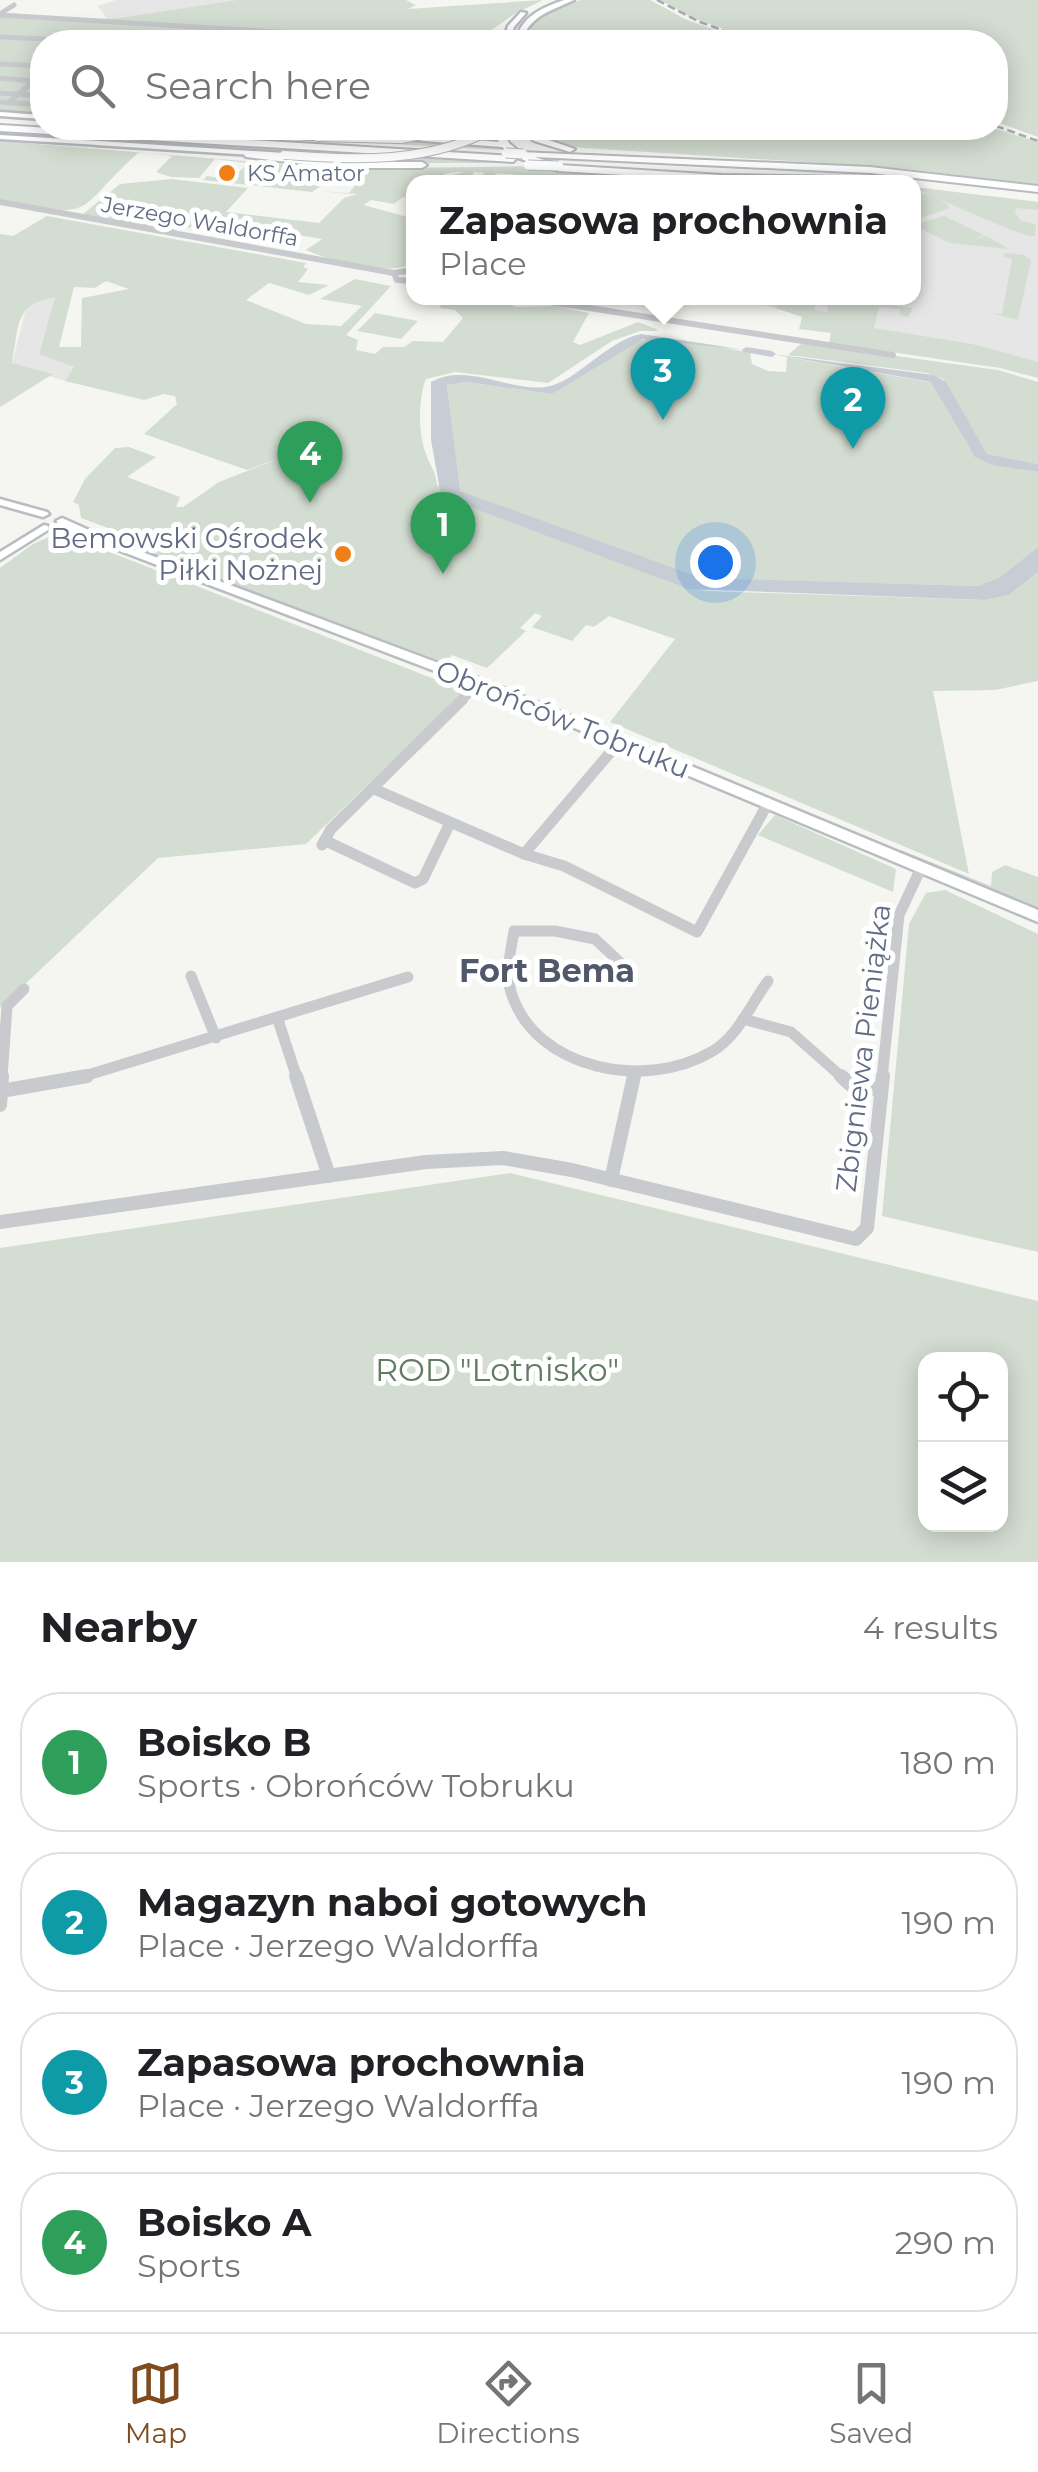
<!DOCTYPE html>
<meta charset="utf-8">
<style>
:root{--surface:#fff;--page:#f6f6f6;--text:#202124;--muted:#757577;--line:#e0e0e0;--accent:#7e4b1e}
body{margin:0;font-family:Montserrat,sans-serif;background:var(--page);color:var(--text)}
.controls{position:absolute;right:30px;bottom:30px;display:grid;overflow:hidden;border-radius:20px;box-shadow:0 5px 25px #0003}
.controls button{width:90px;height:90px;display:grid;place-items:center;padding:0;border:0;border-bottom:2px solid var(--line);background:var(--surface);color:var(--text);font:50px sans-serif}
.you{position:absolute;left:715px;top:562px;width:35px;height:35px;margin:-25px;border:8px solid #fff;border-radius:50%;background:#1a73e8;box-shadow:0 0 0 15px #1a73e833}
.badge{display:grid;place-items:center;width:65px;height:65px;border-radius:50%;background:var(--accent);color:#fff;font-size:32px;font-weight:700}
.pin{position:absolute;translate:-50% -82px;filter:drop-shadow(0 2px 5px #0008)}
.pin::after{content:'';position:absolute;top:52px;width:35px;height:30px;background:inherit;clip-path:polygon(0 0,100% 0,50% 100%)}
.popup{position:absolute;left:406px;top:175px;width:515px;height:130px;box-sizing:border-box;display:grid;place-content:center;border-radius:20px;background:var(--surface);filter:drop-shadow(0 2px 8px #0005);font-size:32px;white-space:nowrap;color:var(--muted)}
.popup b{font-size:38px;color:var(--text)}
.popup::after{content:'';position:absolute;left:50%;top:100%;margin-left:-20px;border:20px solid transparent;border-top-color:var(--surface)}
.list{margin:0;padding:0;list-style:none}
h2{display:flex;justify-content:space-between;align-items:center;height:130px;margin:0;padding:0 40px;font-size:42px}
h2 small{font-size:32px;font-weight:400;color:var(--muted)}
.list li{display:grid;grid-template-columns:65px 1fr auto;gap:30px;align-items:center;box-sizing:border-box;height:140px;margin:0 20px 20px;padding:0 20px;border:2px solid var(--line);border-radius:40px}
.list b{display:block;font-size:38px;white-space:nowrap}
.list p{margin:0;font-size:32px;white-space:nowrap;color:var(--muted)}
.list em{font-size:32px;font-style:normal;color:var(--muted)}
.icon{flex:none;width:55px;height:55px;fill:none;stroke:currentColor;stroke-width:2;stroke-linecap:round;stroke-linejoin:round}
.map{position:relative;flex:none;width:1038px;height:1562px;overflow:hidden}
.search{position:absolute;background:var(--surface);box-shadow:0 5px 25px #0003;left:30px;right:30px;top:30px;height:110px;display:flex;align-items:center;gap:25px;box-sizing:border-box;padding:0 35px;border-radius:40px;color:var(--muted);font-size:38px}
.sheet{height:770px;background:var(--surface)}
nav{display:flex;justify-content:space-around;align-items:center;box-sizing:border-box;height:140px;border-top:2px solid var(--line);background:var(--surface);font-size:28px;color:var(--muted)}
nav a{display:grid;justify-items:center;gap:5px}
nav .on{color:var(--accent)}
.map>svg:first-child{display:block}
.built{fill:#e5e6e5}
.green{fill:#d4ddd2;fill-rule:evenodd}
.water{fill:#c7cdd5}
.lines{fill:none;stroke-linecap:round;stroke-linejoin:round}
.canal{fill:#c7cdd5;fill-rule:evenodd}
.secondary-casing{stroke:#b9bcc2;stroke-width:5}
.primary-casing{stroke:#babcc1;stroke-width:5}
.highway-casing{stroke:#b9bbbf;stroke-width:4}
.street-far4{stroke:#c8cace;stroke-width:5}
.street-far3{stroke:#c8cace;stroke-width:6}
.street-far2{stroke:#c8cace;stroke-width:9}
.street-far1{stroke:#c8cace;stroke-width:11}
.street{stroke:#c8cace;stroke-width:14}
.secondary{fill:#fff;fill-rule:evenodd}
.primary{fill:#fff;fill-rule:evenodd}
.highway{fill:#fff;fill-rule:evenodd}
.rail{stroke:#a7aab2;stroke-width:2.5;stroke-dasharray:8 4;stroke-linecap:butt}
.primary-bridge-casing{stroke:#babcc1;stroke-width:10;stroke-linecap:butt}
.highway-bridge-casing{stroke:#b9bbbf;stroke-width:11;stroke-linecap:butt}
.primary-bridge{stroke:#fff;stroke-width:8}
.highway-bridge{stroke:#fff;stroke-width:9}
.poi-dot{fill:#f07f17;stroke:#fff;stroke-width:4}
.labels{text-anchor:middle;stroke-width:10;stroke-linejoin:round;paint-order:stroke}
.far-poi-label{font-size:22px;fill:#626d85;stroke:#fff;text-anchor:start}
.far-street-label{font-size:22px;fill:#626d85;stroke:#fff}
.poi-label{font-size:28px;fill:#626d85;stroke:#fff;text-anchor:end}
.street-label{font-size:28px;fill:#626d85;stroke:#fff}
.quarter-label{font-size:32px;font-weight:bold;fill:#515869;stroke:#fff}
.near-park-label{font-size:32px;fill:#627b63;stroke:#fff}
</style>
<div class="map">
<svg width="1038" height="1562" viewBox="0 0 1038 1562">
<rect width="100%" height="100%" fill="#f5f6f1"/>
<g class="built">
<path d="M 116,0 L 236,0 L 108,20 L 98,6 Z"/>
<path d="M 913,187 L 1038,202 L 1038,364 L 973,344 L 803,317 L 753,301 L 755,298 L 913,298 Z"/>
<path d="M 56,298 L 39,353 L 75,367 L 65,381 L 12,364 L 26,308 L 34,300 Z"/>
</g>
<g class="green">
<path d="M 236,0 L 406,0 L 416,5 L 408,9 L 543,0 L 516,13 L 474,42 L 42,42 L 42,116 L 0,113 L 0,14 L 106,20 Z"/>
<path d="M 582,0 L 650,0 L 685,19 L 747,42 L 529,42 L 531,28 L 542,14 L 530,24 L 523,42 C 528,11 557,7 582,0 Z"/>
<path d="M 660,0 L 1038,0 L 1038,137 L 996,122 L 996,42 L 760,42 L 693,18 Z"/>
<path d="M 100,128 L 315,139 L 359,134 L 496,146 L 502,150 Z"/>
<path d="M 535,128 L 994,128 L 1038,142 L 1038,185 L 898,168 L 584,148 L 561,145 Z"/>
<path d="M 39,133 L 399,156 L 399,160 L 410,160 L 412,156 L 522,163 L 334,163 L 284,153 Z"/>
<path d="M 0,141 L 340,169 L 535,166 L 591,174 L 851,182 L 503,182 L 521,175 L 494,173 L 501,178 L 497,182 L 472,182 L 485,173 L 474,172 L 468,182 L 442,182 L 441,178 L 464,172 C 446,170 432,182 413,182 L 413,199 L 403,197 L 394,204 L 371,200 L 364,205 L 407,217 L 413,241 L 413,263 C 389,277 331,261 306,250 L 322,239 L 216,221 L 171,232 L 83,214 L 120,184 L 171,179 L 248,188 L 226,212 L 319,223 L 344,198 L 357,194 L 321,191 L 348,194 L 362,177 L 342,174 L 332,185 L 323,184 L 312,192 L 203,180 L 207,176 L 231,180 L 248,163 L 215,159 L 199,178 L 171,177 L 156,172 L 172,156 L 139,152 C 71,213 101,220 0,200 Z"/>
<path d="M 913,187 L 1038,202 L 1038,210 L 1016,208 L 1015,213 L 1021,221 L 1036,224 L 1035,236 C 1022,237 960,208 940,199 L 949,206 L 947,209 L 913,221 L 913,191 L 932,196 Z"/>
<path d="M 47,216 L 306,263 L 303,267 L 308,269 L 298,282 L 329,285 L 309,295 L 269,283 L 246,300 L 306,324 L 341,326 L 362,306 L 320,299 L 355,279 L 391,286 L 346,335 L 358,340 L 356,350 L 375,354 L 383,347 L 404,347 L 413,341 L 443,342 L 463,318 L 455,310 L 439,308 L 447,298 L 513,298 L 511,305 L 516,307 L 555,306 L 589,313 L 573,342 L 580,345 L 638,322 L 656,329 L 658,331 L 640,331 L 612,341 L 548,383 L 455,372 L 426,379 C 418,398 418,434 426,454 C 430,466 436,471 437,485 L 674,584 L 706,591 L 983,600 L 1009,595 L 1038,572 L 1038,681 L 995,690 L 933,691 L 969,874 L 610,722 L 675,639 L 609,616 L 594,627 L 586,625 L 572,641 L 532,627 L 542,616 L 535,613 L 520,628 L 526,631 L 487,668 L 452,655 L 446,663 L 102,536 L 108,528 L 81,518 L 79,505 L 73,502 L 85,479 L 115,448 L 129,447 L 156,457 L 127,477 L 180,497 L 176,507 L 183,507 L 219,482 L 295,452 L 247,470 L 144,434 L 177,404 L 175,396 L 164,394 L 144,400 L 65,381 L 74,367 L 39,354 L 55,298 C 14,301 19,329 12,363 L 53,374 L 0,407 L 0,234 L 13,236 ZM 106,281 L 129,289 L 82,298 L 81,347 L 59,347 L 74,287 L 95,288 Z"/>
<path d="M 944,216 L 984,235 L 971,241 L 986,236 L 1009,249 L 950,243 L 913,225 Z"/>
<path d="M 1005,253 L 1024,255 L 1031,260 L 1018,320 L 991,313 L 1002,314 L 1012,259 L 1004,257 Z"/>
<path d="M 809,298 L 822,298 L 816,301 L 814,310 L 827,312 L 829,298 L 913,308 L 908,317 L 900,315 L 900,309 L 879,307 L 874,328 L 973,344 L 1038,362 L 1038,378 L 1000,368 L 829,343 L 831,333 L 799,329 L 802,317 L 776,308 L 780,299 L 807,305 Z"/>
<path d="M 375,313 L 418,321 L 401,339 L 357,331 Z"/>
<path d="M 647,339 L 706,344 L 750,353 L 752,364 L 768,371 L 786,372 L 787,357 L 934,383 C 980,446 946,458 1038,472 L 1038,547 L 1000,577 L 978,586 L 710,579 L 693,576 L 459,491 L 447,385 L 466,382 L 552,394 L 632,343 Z"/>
<path d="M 802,343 L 998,370 L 1038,382 L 1038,464 L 987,454 L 943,379 L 927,373 L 788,355 Z"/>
<path d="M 58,533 L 98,542 L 76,539 L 465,691 L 306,844 L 158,858 L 0,1008 L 0,568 L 33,544 Z"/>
<path d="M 775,815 L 896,869 L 893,892 L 758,835 Z"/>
<path d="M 901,850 L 991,886 L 992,872 L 1005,865 L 1038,877 L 1038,910 L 900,853 Z"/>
<path d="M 945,890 L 1038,934 L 1038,1252 L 882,1216 L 909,924 L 926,893 Z"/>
<path d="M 510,1173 L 1038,1301 L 1038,1562 L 0,1562 L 0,1248 ZM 926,1360 L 1000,1360 L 1000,1524 L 926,1524 Z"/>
</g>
<g class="water">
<path d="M 641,334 L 746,350 L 643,339 L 552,394 L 466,382 L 447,385 L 460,491 L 701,578 L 978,586 L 1000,577 L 1038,547 L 1038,572 L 1009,595 L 984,600 L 688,589 L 441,496 L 431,440 L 431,382 C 468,362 508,392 546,387 C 575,383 608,340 641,334 Z"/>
<path d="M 772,354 L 934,375 L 946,382 L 987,454 L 1038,464 L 1038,472 L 992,465 L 975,457 L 931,382 Z"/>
</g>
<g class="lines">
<path class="canal" d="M 746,347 L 772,351 L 776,354 L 772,357 L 743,352 L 742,350 Z"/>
<g class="secondary-casing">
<g id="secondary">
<path d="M 0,112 L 42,115 L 42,119 L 0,116 Z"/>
<path d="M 0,135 L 99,141 L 103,143 L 99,145 L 0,139 Z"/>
<path d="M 0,499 L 47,512 L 49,514 L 43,517 L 0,505 Z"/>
<path d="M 62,518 L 118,543 L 484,680 L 1038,910 L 1038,922 L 474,686 L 110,547 L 58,523 L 56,521 Z"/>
<path d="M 44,525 L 48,526 L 48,530 L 0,560 L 0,552 Z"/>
</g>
</g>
<g class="primary-casing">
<g id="primary">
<path d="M 564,0 L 574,0 C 551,11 530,15 521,42 L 515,42 C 521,17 541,8 564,0 Z"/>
<path d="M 521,12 L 526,13 L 514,27 L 509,42 L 503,42 L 508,26 Z"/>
<path d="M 168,128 L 203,128 L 317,135 L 321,137 L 317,139 L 172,130 Z"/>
<path d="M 99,141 L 284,153 L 288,155 L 284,157 L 96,145 L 95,143 Z"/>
</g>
</g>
<g class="highway-casing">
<g id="highway">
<path d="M 0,125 L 513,156 L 502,147 L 358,136 L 251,135 L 246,132 L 251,129 L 358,130 L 499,142 L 491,128 L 500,128 L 509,143 L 520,152 L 870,167 L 1038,186 L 1038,192 L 870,173 L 535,157 L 559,165 L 722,175 L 848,177 L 853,180 L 850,182 L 722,181 L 558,171 L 517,158 L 513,162 L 0,131 Z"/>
<path d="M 516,128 L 526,128 L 540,137 L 575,149 L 570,152 L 534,141 Z"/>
<path d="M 249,152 L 337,162 L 422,162 L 427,165 L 422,168 L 337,168 L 246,157 L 244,155 Z"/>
</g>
</g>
<g class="street-far4">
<path d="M 0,14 L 14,5"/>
<path d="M 0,15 L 443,42"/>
<path d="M 0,37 L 108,42"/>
<path d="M 148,38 L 226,42"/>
<path d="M 0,64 L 42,66"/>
<path d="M 0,78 L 34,81"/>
<path d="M 0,93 L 42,96"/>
<path d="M 0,102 L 42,105"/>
<path d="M 8,103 L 42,74"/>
<path d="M 407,128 L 435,128"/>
</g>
<g class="street-far3">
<path d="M 0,202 L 394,273 L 413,270"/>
<path d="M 394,273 L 397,280 L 413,281"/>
<path d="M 524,298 L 893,355"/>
</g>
<path class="street-far2" d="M 461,701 L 479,683"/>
<g class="street-far1">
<path d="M 374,789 L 524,854 L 564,866 L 697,932 L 768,803"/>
<path d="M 326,841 L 415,883 L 423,879 L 450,823"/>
<path d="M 322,845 L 331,829 L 463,699"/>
<path d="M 524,854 L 620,741"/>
<path d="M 625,967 L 595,939 L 555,931 L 514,931 C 511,950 505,973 511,992 C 535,1071 647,1090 711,1052 C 738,1037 750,1005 768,981"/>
<path d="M 191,976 L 216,1038"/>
<path d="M 743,1019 L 791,1032 L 843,1078"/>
<path d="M 278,1020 L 297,1078"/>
<path d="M 2,1078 L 7,1006 L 24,989"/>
<path d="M 78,1078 L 408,977"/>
<path d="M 882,1078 L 899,915 L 921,868"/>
</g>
<g class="street">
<path d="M 296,1076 L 329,1176"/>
<path d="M 841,1076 L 851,1085 L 881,1090"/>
<path d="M 1,1091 L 87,1076"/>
<path d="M 0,1105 L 2,1076"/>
<path d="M 611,1180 L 634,1076"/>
<path d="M 0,1222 L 426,1162 L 503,1158 L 572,1170 L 856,1239 L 867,1228 L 883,1076"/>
</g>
<use href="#secondary" class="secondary"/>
<use href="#primary" class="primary"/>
<use href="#highway" class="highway"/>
<g class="rail">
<path d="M 657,0 L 700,22 L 755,42"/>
<path d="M 996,126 L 1038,141"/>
</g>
<g class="primary-bridge-casing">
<g id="primary-bridge">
<path d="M 317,137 L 401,139 L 458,128"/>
<path d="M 284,155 C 358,160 428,164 495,128"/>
</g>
</g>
<g class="highway-bridge-casing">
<g id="highway-bridge">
<path d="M 506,153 L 523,154"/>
<path d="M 528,165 L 559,166"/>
</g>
</g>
<use href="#primary-bridge" class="primary-bridge"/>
<use href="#highway-bridge" class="highway-bridge"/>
</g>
<g class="poi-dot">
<circle cx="227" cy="173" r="10"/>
<circle cx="343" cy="554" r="10"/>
</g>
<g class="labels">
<g class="far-poi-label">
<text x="247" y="181">KS Amator</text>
</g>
<g class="far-street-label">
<text transform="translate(200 221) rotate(10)" y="8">Jerzego Waldorffa</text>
</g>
<g class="poi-label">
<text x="323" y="548">Bemowski Ośrodek<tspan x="323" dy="32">Piłki Nożnej</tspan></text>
</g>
<g class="street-label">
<text transform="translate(563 719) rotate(22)" y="10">Obrońców Tobruku</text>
<text transform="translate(863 1048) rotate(-83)" y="10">Zbigniewa Pieniążka</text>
</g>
<g class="quarter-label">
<text x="547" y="982">Fort Bema</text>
</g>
<g class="near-park-label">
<text x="497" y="1381">ROD "Lotnisko"</text>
</g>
</g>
</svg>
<div class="controls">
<button><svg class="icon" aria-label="locate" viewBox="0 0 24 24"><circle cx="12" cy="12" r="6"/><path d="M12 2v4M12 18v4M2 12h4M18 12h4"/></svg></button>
<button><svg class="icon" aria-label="layers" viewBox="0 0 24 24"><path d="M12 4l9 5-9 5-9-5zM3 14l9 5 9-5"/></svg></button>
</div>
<div class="you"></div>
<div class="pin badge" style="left:443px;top:574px;background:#2e9e5b">1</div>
<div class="pin badge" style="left:853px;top:449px;background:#0f9aa8">2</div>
<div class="pin badge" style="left:663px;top:420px;background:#0f9aa8">3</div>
<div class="popup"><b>Zapasowa prochownia</b>Place</div>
<div class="pin badge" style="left:310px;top:503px;background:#2e9e5b">4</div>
<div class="search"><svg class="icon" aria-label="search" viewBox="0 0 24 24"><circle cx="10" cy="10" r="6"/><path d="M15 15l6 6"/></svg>Search here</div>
</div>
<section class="sheet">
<h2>Nearby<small>4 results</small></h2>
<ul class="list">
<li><span class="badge" style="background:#2e9e5b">1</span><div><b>Boisko B</b><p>Sports · Obrońców Tobruku</p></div><em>180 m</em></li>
<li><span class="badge" style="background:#0f9aa8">2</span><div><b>Magazyn naboi gotowych</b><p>Place · Jerzego Waldorffa</p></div><em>190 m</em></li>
<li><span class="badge" style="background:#0f9aa8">3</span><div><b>Zapasowa prochownia</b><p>Place · Jerzego Waldorffa</p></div><em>190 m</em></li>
<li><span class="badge" style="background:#2e9e5b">4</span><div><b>Boisko A</b><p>Sports</p></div><em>290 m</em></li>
</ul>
</section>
<nav>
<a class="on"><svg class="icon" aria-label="map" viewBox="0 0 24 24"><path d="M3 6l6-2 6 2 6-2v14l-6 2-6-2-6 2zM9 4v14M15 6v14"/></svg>Map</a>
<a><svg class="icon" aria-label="directions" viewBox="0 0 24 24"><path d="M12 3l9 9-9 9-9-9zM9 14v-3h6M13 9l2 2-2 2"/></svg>Directions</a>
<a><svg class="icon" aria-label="saved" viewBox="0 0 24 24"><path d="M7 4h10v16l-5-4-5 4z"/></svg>Saved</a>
</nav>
